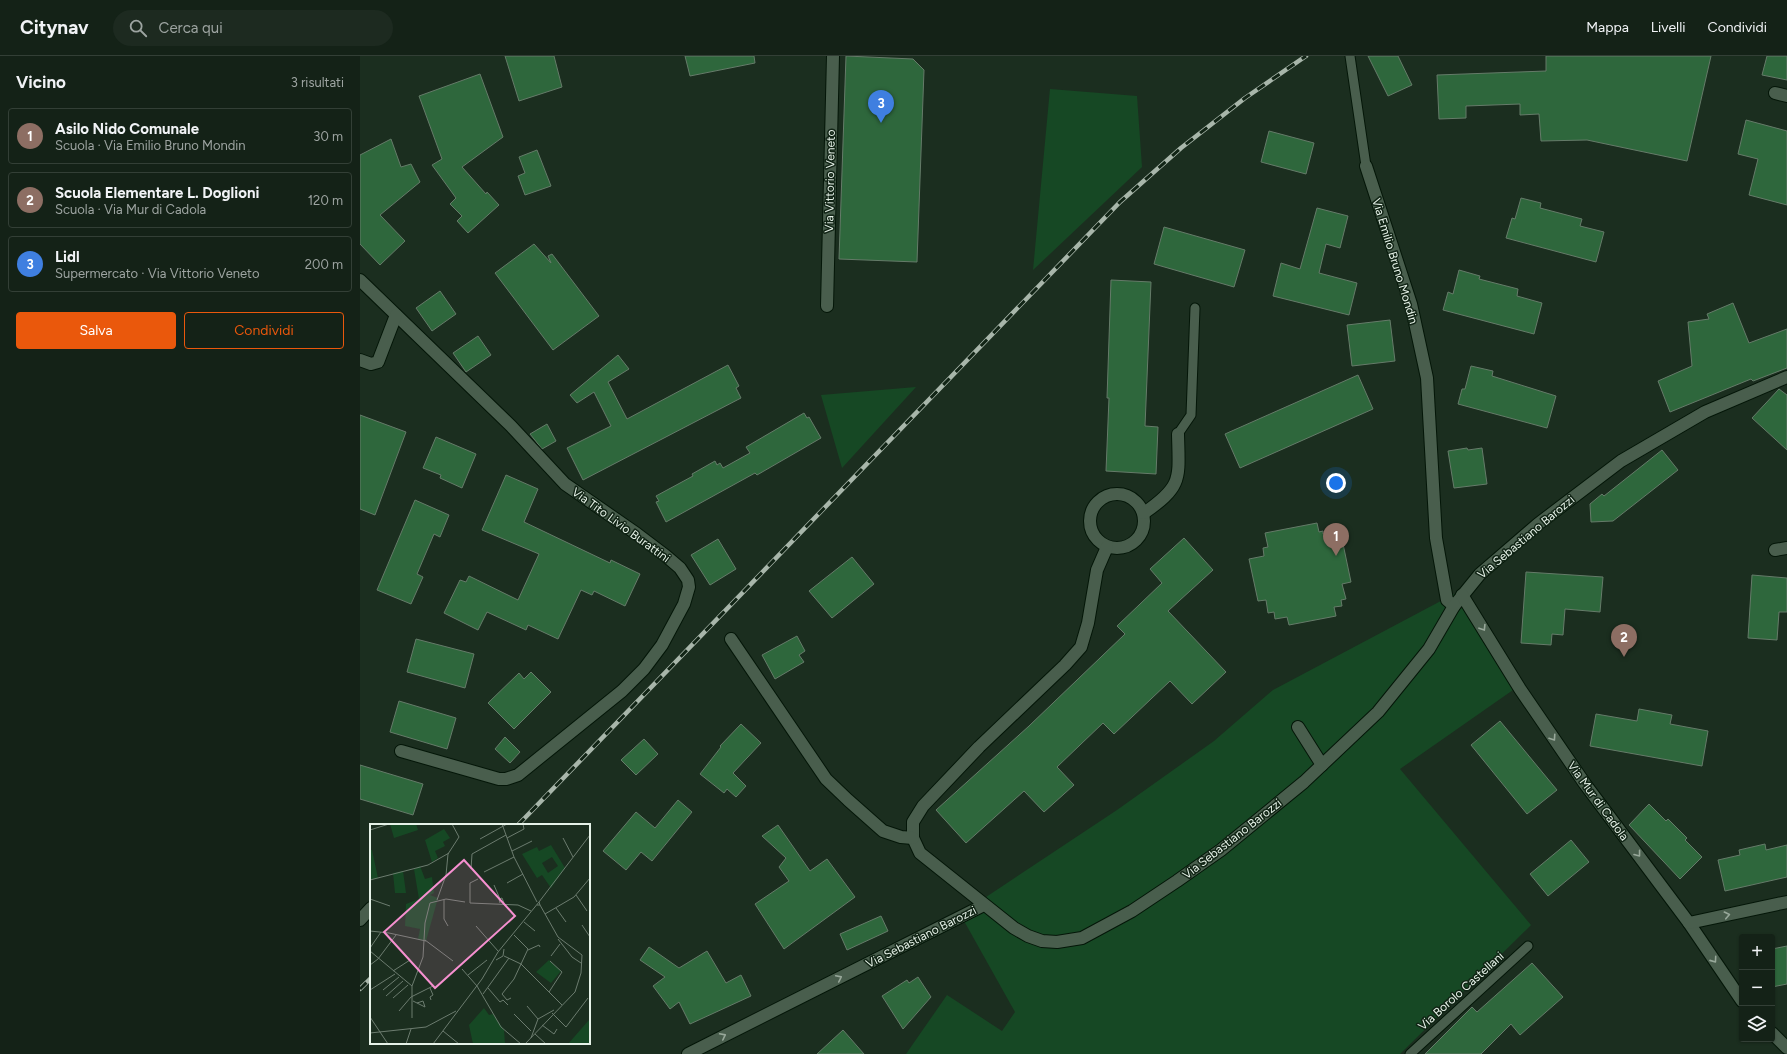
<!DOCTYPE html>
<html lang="it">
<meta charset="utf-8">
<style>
:root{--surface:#142217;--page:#1d2a20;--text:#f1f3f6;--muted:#9da4a1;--line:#333f36;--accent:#ea580c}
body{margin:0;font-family:Figtree,sans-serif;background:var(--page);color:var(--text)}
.controls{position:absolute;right:12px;bottom:12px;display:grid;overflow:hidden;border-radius:4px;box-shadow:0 1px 3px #0004}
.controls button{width:36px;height:36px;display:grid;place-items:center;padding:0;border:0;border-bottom:1px solid var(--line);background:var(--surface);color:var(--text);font:20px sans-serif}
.you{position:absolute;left:976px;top:427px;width:14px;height:14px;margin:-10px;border:3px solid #fff;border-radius:50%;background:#1a73e8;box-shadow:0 0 0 6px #1a73e833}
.badge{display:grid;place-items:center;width:26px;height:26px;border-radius:50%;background:var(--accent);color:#fff;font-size:13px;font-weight:700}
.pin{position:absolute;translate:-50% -33px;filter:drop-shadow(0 1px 2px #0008)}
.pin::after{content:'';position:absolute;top:21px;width:14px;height:12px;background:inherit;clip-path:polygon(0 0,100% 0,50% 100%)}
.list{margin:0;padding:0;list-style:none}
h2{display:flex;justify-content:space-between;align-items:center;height:52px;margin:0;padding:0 16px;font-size:17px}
h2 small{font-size:13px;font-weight:400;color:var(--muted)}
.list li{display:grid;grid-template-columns:26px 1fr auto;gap:12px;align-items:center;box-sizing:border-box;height:56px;margin:0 8px 8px;padding:0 8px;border:1px solid var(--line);border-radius:4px}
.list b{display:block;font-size:15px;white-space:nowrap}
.list p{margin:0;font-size:13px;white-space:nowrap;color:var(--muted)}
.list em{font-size:13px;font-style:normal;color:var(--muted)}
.actions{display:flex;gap:8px;padding:12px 16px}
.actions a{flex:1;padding:9px 0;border:1px solid var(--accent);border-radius:4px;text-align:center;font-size:14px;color:var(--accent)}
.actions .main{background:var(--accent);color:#fff}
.icon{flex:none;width:22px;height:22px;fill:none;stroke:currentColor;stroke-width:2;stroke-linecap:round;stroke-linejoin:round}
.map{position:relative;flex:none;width:1427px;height:998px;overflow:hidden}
header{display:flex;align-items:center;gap:24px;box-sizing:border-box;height:56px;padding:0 20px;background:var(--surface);border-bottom:1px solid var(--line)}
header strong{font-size:19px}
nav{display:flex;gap:22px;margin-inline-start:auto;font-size:14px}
.search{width:280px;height:36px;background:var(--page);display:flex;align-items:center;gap:10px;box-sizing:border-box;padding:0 14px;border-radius:22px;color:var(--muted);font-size:15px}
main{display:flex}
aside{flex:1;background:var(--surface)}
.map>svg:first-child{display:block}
.green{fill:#164824}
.building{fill:#2e673c;stroke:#657b69}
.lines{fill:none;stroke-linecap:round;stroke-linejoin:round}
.lane-casing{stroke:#041608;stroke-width:11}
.street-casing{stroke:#041608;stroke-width:14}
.lane{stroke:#495e4d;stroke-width:9}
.street{stroke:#495e4d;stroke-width:12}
.rail-casing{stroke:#a8b6aa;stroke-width:4.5}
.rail{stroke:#112415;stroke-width:3;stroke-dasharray:9;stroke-linecap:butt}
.oneway{stroke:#98a89a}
.labels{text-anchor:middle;stroke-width:3;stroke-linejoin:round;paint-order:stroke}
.street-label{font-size:12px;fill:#e6f2e8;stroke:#112415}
.inset-road{fill:none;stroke:#6c7c6f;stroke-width:1}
.view{fill:#f690d0;fill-opacity:0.15;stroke:#f690d0;stroke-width:2}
.inset-edge{fill:none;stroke:#e6f2e8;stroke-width:2}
</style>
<header>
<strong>Citynav</strong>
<div class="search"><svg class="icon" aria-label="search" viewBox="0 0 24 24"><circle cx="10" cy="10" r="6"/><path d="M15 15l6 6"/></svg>Cerca qui</div>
<nav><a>Mappa</a><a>Livelli</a><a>Condividi</a></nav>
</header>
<main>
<aside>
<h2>Vicino<small>3 risultati</small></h2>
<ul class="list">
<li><span class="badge" style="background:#8d6e63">1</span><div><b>Asilo Nido Comunale</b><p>Scuola · Via Emilio Bruno Mondin</p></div><em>30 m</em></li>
<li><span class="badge" style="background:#8d6e63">2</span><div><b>Scuola Elementare L. Doglioni</b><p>Scuola · Via Mur di Cadola</p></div><em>120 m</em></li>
<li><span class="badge" style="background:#3f7fe0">3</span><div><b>Lidl</b><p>Supermercato · Via Vittorio Veneto</p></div><em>200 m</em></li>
</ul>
<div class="actions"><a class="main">Salva</a><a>Condividi</a></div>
</aside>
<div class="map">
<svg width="1427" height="998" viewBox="0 0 1427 998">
<rect width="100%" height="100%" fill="#1b2e1f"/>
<g class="green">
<path d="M 690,33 L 777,40 L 782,111 L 673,214 Z"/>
<path d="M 556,331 L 482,412 L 461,339 Z"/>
<path d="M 1094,538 L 1153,634 L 1040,713 L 1171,869 L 1040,998 L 546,998 L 587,939 L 642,975 L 655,956 L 599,856 L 614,849 L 757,754 L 854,685 L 913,634 Z"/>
</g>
<g class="building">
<path d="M 145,0 L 194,0 L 202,31 L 159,45 Z"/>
<path d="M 325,0 L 394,0 L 395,7 L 330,20 Z"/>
<path d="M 486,0 L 553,3 L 564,14 L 557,206 L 479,203 Z"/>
<path d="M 1008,0 L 1038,0 L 1052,29 L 1028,40 Z"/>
<path d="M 1186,0 L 1351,0 L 1327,105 L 1227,84 L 1181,85 L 1179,58 L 1160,59 L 1160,48 L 1106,50 L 1106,62 L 1079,63 L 1077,19 L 1186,15 Z"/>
<path d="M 1407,0 L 1427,0 L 1427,24 L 1402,19 Z"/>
<path d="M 120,18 L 143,81 L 102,111 L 126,138 L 127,136 L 139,149 L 108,177 L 97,165 L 102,160 L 90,148 L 96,142 L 72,109 L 82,103 L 59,40 Z"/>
<path d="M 1386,64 L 1427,75 L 1427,149 L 1389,139 L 1398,103 L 1378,98 Z"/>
<path d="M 909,75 L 954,87 L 946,118 L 901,106 Z"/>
<path d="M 31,83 L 41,111 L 51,108 L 60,126 L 20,159 L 45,185 L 20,209 L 0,188 L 0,99 Z"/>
<path d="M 177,94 L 191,130 L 165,139 L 158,120 L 165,117 L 159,101 Z"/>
<path d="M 1161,142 L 1181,147 L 1180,152 L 1222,163 L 1220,170 L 1244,176 L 1236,206 L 1146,182 L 1152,162 L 1155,163 Z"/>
<path d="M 957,152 L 988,160 L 980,192 L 966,188 L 959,217 L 997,227 L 989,259 L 913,240 L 921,207 L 940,213 Z"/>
<path d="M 804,171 L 885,194 L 874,231 L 794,208 Z"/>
<path d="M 174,188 L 191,207 L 188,200 L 192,198 L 239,260 L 193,294 L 135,217 Z"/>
<path d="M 1099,214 L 1120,220 L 1119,223 L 1158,233 L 1157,240 L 1182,247 L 1174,278 L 1083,254 L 1088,236 L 1093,238 Z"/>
<path d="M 751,224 L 791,226 L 785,370 L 798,371 L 796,418 L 746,415 L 749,342 L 747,342 Z"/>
<path d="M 80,235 L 96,258 L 72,275 L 56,252 Z"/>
<path d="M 1373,247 L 1389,287 L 1427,273 L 1427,312 L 1393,325 L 1391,323 L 1310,356 L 1298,325 L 1332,310 L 1328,266 L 1349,263 L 1347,258 Z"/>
<path d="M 1030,264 L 1035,305 L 992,310 L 987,269 Z"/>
<path d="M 118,280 L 131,299 L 106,316 L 93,297 Z"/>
<path d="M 258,299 L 269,313 L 248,326 L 267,363 L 368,309 L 379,330 L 376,332 L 381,342 L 223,424 L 207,392 L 251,370 L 234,336 L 217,347 L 210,339 Z"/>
<path d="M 1111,310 L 1133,315 L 1132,320 L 1196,340 L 1187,372 L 1098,348 L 1102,333 L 1105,333 Z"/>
<path d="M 998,319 L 1013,353 L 880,412 L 865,378 Z"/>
<path d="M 1419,333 L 1427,339 L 1427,394 L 1392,362 Z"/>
<path d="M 444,357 L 447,362 L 449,361 L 461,382 L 397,419 L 395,417 L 306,466 L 296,446 L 299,445 L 296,440 L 333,420 L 332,418 L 355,405 L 357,409 L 360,407 L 363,412 L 390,397 L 386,391 Z"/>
<path d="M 0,359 L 46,376 L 15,459 L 0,453 Z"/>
<path d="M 187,368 L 196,385 L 182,393 L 170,378 Z"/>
<path d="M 76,381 L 116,398 L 102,432 L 80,422 L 81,419 L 63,412 Z"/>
<path d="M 1107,392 L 1108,394 L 1122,392 L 1127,428 L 1094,432 L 1088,395 Z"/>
<path d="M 1302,394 L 1318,414 L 1253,465 L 1231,466 L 1230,448 L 1242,438 L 1244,440 Z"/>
<path d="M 146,419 L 178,433 L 164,466 L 250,507 L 251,504 L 280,518 L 265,550 L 234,535 L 232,539 L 221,534 L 198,583 L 168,569 L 166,574 L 127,556 L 118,574 L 84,557 L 100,524 L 106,526 L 109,520 L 158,544 L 179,498 L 122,474 Z"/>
<path d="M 55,444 L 89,459 L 80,481 L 74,478 L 57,518 L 63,521 L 51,548 L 17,534 Z"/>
<path d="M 957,467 L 959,476 L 963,475 L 963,478 L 967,477 L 969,486 L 982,483 L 991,526 L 982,528 L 986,543 L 981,544 L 982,550 L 974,551 L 976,560 L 929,569 L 927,561 L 915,563 L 914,556 L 908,557 L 906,544 L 898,545 L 889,503 L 904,500 L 903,492 L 908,491 L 905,477 Z"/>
<path d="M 824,482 L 853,514 L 808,555 L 866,616 L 832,648 L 810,625 L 754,678 L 743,667 L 697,711 L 714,729 L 684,756 L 664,735 L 606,787 L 576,754 L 669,670 L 765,578 L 757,570 L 802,527 L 790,513 Z"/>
<path d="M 358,483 L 376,513 L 350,529 L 331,499 Z"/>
<path d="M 492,501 L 514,528 L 472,562 L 449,535 Z"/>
<path d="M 1166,516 L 1243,521 L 1240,556 L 1205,553 L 1203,579 L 1192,578 L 1191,589 L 1161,587 Z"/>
<path d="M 1392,519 L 1427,522 L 1427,556 L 1419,556 L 1417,584 L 1388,582 Z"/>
<path d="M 437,580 L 445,595 L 439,599 L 444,606 L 415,623 L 402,599 Z"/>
<path d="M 56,583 L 114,598 L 105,632 L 47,616 Z"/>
<path d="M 171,616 L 191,636 L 154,673 L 128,647 L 159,617 L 164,623 Z"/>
<path d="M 39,645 L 96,662 L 87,693 L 30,676 Z"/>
<path d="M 1279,653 L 1312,659 L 1310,668 L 1348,675 L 1342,710 L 1230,690 L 1236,658 L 1277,665 Z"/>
<path d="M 1140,665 L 1197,734 L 1167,758 L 1111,689 Z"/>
<path d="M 381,668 L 401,687 L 373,717 L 386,730 L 376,741 L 367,733 L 364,737 L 340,718 L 361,691 L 360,690 Z"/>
<path d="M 145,681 L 160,696 L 150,707 L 135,693 Z"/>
<path d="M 284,683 L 298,698 L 276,719 L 261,704 Z"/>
<path d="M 0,709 L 63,728 L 53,759 L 0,743 Z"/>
<path d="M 318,744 L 332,756 L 292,805 L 281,796 L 266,814 L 243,795 L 276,756 L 295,772 Z"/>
<path d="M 1289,748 L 1306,765 L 1308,763 L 1327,782 L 1325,784 L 1342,801 L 1320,823 L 1269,769 Z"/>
<path d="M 418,769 L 450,815 L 467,803 L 495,841 L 424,893 L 395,848 L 429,825 L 419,811 L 426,802 L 402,780 Z"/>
<path d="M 1211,784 L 1229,806 L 1188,840 L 1170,818 Z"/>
<path d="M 1405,788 L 1406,794 L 1427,789 L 1427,821 L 1365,835 L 1358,804 L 1380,799 L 1379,794 Z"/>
<path d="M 521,860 L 528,875 L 487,894 L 480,878 Z"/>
<path d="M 1427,890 L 1427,928 L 1412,931 L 1412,893 Z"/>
<path d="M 289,891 L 319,912 L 347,895 L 366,927 L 381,919 L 391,940 L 330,968 L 319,946 L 310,953 L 293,930 L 305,921 L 280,904 Z"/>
<path d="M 1172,907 L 1203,941 L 1160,979 L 1151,968 L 1121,998 L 1065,998 L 1112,951 L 1117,956 Z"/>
<path d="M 558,921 L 571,941 L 543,973 L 522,940 L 547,924 L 549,927 Z"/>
<path d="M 483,974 L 504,998 L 457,998 Z"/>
</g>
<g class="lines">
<g class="lane-casing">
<g id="lane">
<path d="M 990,0 L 1006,110"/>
<path d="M 818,378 L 831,359 L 835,252"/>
<path d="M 1050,998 L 1168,890"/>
</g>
</g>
<g class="street-casing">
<g id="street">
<path d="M 1415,37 L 1427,40"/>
<path d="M 1006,110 L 1051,248 L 1067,322 L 1076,482 L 1087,544 L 1094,550"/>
<path d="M 0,224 L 151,370 L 205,428 L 277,478 L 306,500 L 320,512 L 328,524 L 329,531 L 324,548 L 302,589 L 284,613 L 262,635 L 158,719 L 146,723 L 139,723 L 41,695"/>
<path d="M 467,250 L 473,0"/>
<path d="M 0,304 L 11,308 L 18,306 L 36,259"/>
<circle cx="757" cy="465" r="27"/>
<path d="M 784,457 C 823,430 819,423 818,378"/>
<path d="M 747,491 L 737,514 L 728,567 L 721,591 L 705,609 L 619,691 L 563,750 L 553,766 L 553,782 L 560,797 L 654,872 L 668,880 L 682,885 L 697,886 L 722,882 L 772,855 L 817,825 L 861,794 L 944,726 L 1018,656 L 1069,593 L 1094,550 L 1120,518 L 1178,468 L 1261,405 L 1345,356 L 1427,321"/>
<path d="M 1415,494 L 1427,492"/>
<path d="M 1102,539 L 1160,633 L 1225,728 L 1329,867 L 1382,945"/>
<path d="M 371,583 L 466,723 L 488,744 L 523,775 L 541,781 L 553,782"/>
<path d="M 938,671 L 962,709"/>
<path d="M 0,864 L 11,852"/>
<path d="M 1329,867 L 1427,846"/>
<path d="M 1412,977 L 1427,992"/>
<path d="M 328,998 L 624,849"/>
</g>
</g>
<use href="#lane" class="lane"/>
<use href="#street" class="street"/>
<g class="rail-casing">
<g id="rail">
<path d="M 158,769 L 760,146 L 821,92 L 885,42 L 946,0"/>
<path d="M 0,933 L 11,922"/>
</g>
</g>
<use href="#rail" class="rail"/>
</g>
<defs><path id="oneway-chevron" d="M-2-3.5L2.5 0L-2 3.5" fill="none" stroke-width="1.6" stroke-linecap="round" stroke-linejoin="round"/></defs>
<g class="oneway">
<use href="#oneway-chevron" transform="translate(1123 572) rotate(58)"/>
<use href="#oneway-chevron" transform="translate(1193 682) rotate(56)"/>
<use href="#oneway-chevron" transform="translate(1278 798) rotate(53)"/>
<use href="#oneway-chevron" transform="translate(1367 859) rotate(-12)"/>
<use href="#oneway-chevron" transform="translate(1354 904) rotate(55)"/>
<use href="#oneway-chevron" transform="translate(479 922) rotate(-26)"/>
<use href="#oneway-chevron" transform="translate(363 980) rotate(-27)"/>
</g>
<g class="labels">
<g class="street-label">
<text transform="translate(470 125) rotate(-89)" y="4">Via Vittorio Veneto</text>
<text transform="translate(1035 205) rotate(73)" y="4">Via Emilio Bruno Mondin</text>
<text transform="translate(261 469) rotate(36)" y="4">Via Tito Livio Burattini</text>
<text transform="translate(1166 481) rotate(-40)" y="4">Via Sebastiano Barozzi</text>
<text transform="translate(1238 745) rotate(54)" y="4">Via Mur di Cadola</text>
<text transform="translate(872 783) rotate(-38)" y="4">Via Sebastiano Barozzi</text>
<text transform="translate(561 881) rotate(-27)" y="4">Via Sebastiano Barozzi</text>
<text transform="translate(1101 935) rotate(-42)" y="4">Via Borolo Castellani</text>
</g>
</g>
<g transform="translate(10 768)">
<rect width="220" height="220" fill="#1b2e1f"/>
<path d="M 20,0 L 46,0 L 48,6 L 24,14 ZM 74,5 L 80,14 L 73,18 L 75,22 L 65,27 L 68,34 L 62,38 L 55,16 ZM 181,21 L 195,44 L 181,64 L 172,51 L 167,54 L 152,30 L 167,23 L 169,27 ZM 182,33 L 188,42 L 178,49 L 172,39 ZM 0,26 L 2,26 L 8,54 L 0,56 ZM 50,42 L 55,55 L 62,53 L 64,69 L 60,71 L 68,74 L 56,117 L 48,115 L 50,105 L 35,102 L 36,80 L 49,75 L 44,45 ZM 33,47 L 36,69 L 25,69 L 23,49 ZM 179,136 L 191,147 L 181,159 L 166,148 ZM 114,184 L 119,191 L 123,190 L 134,206 L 135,220 L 103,220 L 99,201 ZM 220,194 L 220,220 L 198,220 L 219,196 Z" fill="#164824" fill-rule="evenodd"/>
<path class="inset-road" d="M 132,0 L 144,33 L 167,78M 0,6 L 19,0M 137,14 L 154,5 L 153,0M 193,14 L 203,33M 110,15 L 137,0M 142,27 L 162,17M 101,45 L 102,30 L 136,11M 114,48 L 144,33M 108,55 L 100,59 L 100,79 L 148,81 L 161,87M 0,56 L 58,41 L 79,29M 137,59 L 153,50M 124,61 L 130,75M 206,71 L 217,87M 0,75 L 20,82M 67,76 L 76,51 L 78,30 L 89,13 L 82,0M 74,76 L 74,95 L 78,102M 130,79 L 129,75 L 132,74 L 134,79M 167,81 L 170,81 L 169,78 L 220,11M 186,84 L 196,98M 175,90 L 204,73 L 220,54M 154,98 L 165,107M 212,101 L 220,113M 106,102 L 128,127M 0,107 L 19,109 L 56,117M 188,115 L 202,133 L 211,139M 55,116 L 83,137M 0,124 L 11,108M 158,126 L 169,121 L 170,123M 0,127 L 42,162M 134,132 L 151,140 L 192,181M 181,132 L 190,120M 126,136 L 133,132 L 134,125M 0,141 L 8,135 L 26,111M 92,145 L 107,162 L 131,203 L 151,220M 23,147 L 40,136M 98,151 L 117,136M 42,162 L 53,133 L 55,99 L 60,79 L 76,75 L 95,78M 60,164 L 63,171 L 60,173 L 61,176M 118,164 L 130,178 L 133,176 L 138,181M 0,166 L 25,150M 13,166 L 29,153M 179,168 L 192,148 L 180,137M 113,170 L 139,134M 16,172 L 33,157M 23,174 L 38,161M 141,174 L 137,176 L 132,170 L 144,155 L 158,125 L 144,111M 43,177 L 55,183 L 53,177 L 47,179M 157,182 L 168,195M 29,187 L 41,173 L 63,162M 182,189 L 196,203 L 218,174M 144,190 L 161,207M 0,193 L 18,220M 42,194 L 42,162M 172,201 L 184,210 L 187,205M 73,207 L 89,220M 0,209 L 56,203 L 86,187M 165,210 L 176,220M 161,214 L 168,195 L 184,186M 36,220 L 41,205M 63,220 L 112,155 L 128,128 L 169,78M 155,220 L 205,168 L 211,149 L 212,131 L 188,113 L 170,81"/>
<path class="view" d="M 94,36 L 145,92 L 65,164 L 14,108 Z"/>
<rect width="220" height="220" class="inset-edge"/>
</g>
</svg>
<div class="controls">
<button>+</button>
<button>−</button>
<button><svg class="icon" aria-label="layers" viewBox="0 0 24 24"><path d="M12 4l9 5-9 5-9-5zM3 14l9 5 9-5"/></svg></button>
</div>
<div class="you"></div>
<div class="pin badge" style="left:976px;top:500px;background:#8d6e63">1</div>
<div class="pin badge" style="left:1264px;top:601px;background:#8d6e63">2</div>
<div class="pin badge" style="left:521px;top:67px;background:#3f7fe0">3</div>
</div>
</main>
